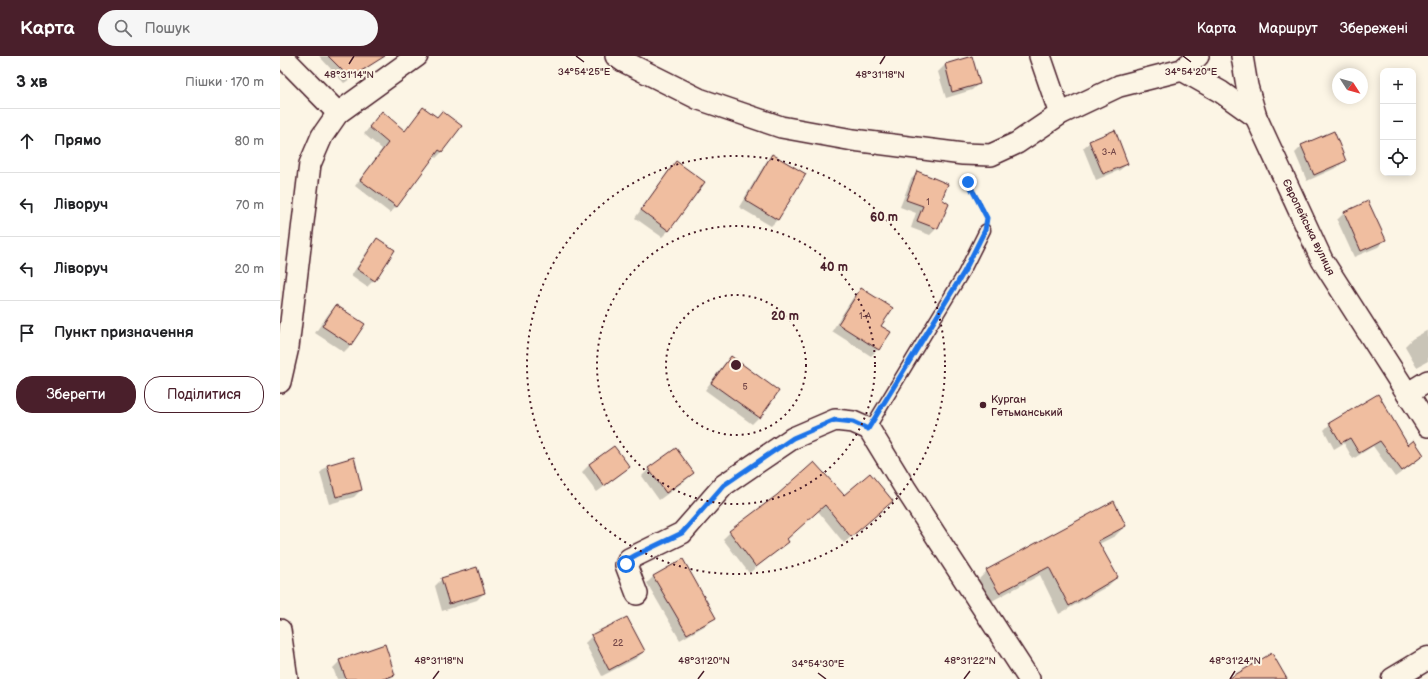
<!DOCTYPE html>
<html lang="uk">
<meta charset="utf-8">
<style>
:root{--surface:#fff;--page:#f6f6f6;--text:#202124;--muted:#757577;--line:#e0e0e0;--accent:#4a1f2b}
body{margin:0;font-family:"Balsamiq Sans",sans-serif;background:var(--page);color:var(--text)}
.controls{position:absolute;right:12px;top:12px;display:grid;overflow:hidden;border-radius:8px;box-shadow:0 2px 10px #0003}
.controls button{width:36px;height:36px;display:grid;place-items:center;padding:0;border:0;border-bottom:1px solid var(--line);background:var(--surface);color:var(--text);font:20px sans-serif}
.compass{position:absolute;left:1052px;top:12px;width:36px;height:36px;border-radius:50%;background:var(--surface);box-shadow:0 2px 10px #0003;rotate:126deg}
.stop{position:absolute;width:12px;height:12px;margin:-9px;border:3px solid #1a73e8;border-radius:50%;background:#fff}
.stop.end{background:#1a73e8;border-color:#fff;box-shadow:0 1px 4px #0008}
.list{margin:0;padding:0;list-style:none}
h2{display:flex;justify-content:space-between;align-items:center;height:52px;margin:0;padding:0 16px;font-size:17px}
h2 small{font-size:13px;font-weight:400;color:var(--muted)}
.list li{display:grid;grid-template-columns:26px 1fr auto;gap:12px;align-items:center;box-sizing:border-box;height:64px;padding:0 16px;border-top:1px solid var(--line)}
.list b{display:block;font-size:15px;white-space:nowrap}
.list em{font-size:13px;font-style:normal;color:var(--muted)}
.actions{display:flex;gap:8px;padding:12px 16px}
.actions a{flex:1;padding:9px 0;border:1px solid var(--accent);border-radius:16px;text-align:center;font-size:14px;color:var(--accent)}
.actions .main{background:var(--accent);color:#fff}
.icon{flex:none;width:22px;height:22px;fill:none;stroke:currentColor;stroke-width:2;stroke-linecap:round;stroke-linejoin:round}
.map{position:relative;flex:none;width:1148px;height:623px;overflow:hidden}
header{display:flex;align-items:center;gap:24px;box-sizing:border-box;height:56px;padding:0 20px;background:var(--accent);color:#fff}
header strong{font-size:19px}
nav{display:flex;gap:22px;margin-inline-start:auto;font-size:14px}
.search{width:280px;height:36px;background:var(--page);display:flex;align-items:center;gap:10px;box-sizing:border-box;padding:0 14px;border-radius:22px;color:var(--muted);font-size:15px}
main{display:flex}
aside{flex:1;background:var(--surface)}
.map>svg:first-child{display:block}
.shadow{fill:#0003}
.building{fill:#f0bea0;stroke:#4a1f2b}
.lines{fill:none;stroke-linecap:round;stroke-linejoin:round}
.lane-casing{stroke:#4a1f2b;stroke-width:13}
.street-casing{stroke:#4a1f2b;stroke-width:24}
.secondary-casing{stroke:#4a1f2b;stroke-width:25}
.path{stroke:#4a1f2b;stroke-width:2.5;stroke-dasharray:3 3;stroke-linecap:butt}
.lane{stroke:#fcf5e5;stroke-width:10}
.street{stroke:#fcf5e5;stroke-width:21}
.secondary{stroke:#fcf5e5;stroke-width:22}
.route{stroke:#1a73e8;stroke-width:5}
.ticks{fill:none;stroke:#4a1f2b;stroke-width:1.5}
.ring{fill:none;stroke:#4a1f2b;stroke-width:2;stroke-dasharray:2 4}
.poi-dot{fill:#4a1f2b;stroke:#fcf5e5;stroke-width:1.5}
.labels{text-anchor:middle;stroke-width:4;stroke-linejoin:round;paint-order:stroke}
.number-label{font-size:9px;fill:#744748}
.street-label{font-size:11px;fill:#4a1f2b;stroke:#fcf5e5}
.poi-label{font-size:11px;fill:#4a1f2b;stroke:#fcf5e5;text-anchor:start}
.ticks-label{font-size:10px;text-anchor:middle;fill:#4a1f2b;stroke:#fcf5e5;stroke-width:4;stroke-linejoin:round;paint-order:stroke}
.centre{fill:#4a1f2b;stroke:#fcf5e5;stroke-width:2}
.ring-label{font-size:12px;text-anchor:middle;font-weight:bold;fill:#4a1f2b;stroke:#fcf5e5;stroke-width:4;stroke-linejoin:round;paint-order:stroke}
</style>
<header>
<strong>Карта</strong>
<div class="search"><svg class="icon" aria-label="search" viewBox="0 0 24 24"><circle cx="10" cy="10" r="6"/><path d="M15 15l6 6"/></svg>Пошук</div>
<nav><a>Карта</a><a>Маршрут</a><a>Збережені</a></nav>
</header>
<main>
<aside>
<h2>3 хв<small>Пішки · 170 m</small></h2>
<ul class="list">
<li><svg class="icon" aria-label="ahead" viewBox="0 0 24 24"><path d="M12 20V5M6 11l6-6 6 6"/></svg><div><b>Прямо</b></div><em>80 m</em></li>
<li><svg class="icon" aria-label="left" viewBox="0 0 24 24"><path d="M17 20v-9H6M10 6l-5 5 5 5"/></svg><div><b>Ліворуч</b></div><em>70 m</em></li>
<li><svg class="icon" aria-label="left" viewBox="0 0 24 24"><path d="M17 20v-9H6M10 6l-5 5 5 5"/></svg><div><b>Ліворуч</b></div><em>20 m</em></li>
<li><svg class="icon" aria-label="arrive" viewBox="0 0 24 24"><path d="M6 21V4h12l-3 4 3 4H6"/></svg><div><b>Пункт призначення</b></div></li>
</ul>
<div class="actions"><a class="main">Зберегти</a><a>Поділитися</a></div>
</aside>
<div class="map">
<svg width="1148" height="623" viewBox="0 0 1148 623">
<rect width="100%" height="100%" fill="#fcf5e5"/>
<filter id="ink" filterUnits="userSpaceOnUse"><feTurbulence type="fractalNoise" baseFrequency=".025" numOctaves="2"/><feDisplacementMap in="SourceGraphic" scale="8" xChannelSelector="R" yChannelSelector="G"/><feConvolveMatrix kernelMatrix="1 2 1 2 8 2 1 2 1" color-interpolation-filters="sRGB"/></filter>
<g filter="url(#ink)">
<g class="shadow">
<path d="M 39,0 L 84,0 L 91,8 L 86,13 L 64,27 Z"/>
<path d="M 692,1 L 699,27 L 692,34 L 666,42 L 658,16 L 665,9 Z"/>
<path d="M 143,52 L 162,96 L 156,102 L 153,100 L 116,151 L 110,157 L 75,130 L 102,93 L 84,78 L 96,63 L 125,75 Z"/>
<path d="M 810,86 L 847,108 L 840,114 L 816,124 L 803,92 Z"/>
<path d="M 1022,90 L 1065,104 L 1058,111 L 1027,125 L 1015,97 Z"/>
<path d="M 493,99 L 498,163 L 491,170 L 459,151 L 486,106 Z"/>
<path d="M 396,107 L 389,174 L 382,181 L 355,162 L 389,114 Z"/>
<path d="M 638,117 L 661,143 L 657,172 L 650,179 L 631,172 L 636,157 L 620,151 L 631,123 Z"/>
<path d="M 1088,146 L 1105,184 L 1098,191 L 1074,201 L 1057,164 L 1064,157 Z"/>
<path d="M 97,184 L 94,224 L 87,231 L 71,220 L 90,191 Z"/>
<path d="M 581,233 L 598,293 L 591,300 L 552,275 L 574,240 Z"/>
<path d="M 56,250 L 71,289 L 64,296 L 35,277 L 49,257 Z"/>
<path d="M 1148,274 L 1148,305 L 1137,311 L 1125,290 L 1132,283 Z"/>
<path d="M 451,301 L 479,361 L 472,368 L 425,334 L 444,308 Z"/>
<path d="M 1050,368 L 1127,390 L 1143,399 L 1137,405 L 1115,421 L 1093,390 L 1073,403 L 1064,387 L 1054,393 L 1044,374 Z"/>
<path d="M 334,391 L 348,411 L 341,418 L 317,436 L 302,416 L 309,409 Z"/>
<path d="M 73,403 L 81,434 L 74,441 L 49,448 L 40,417 L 47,410 Z"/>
<path d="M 369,413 L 413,417 L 406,424 L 379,444 L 362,420 Z"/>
<path d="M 497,440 L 564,441 L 611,445 L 564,487 L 538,455 L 506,483 L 508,486 L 501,492 L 469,517 L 443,483 L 450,476 Z"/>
<path d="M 845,470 L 835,480 L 819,488 L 837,521 L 828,530 L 779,558 L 760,519 L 710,546 L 698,524 L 707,515 Z"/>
<path d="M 374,520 L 435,561 L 428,568 L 400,584 L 367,527 Z"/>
<path d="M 162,523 L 204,537 L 197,544 L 162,555 L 155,530 Z"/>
<path d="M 312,580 L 364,595 L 357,602 L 322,620 L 305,587 Z"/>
<path d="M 60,605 L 114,619 L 109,623 L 57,623 L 53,612 Z"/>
</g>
<g class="building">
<path d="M 48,0 L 105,0 L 70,22 Z"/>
<path d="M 692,0 L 700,28 L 672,36 L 665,8 Z"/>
<path d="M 143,51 L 157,61 L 162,55 L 182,70 L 162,96 L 159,94 L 117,151 L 80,124 L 108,87 L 89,71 L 102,55 L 125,75 Z"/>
<path d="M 835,74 L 848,108 L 823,118 L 809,85 Z"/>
<path d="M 1054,75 L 1066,105 L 1034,119 L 1021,89 Z"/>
<path d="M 492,98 L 526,118 L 498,164 L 465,144 Z"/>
<path d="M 396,105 L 425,126 L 389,175 L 361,154 Z"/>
<path d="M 637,115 L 668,128 L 662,143 L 669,148 L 658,173 L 637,165 L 643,150 L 626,144 Z"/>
<path d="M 1088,145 L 1106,184 L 1081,195 L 1064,156 Z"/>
<path d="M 97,182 L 115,194 L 95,225 L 77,213 Z"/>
<path d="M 581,232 L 613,252 L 601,270 L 611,276 L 599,294 L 558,268 Z"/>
<path d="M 56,249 L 85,268 L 71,289 L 42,270 Z"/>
<path d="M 451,300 L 499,335 L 480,362 L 431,327 Z"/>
<path d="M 1098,338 L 1128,389 L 1134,384 L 1144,399 L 1122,415 L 1100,385 L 1079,397 L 1070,382 L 1061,387 L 1049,367 Z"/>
<path d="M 334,390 L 350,411 L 324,430 L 309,408 Z"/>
<path d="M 396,392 L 414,417 L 386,437 L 368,412 Z"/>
<path d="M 74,401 L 82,434 L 56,441 L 47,409 Z"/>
<path d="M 534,406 L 564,439 L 590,417 L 613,445 L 571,481 L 545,449 L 507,483 L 509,486 L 476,511 L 449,475 L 497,439 Z"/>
<path d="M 834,445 L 846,470 L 818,485 L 838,521 L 789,550 L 769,511 L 719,537 L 706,514 Z"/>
<path d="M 403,503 L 436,562 L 407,578 L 373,520 Z"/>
<path d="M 197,511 L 205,537 L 169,548 L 161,522 Z"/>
<path d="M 347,561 L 365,595 L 329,614 L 311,579 Z"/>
<path d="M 105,588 L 115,619 L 103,623 L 66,623 L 59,604 Z"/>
<path d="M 992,597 L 1007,623 L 948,623 Z"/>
</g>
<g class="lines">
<g class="lane-casing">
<path id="lane" d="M 589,373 L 684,216 L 705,174"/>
</g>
<g class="street-casing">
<g id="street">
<path d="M 2,0 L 58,57"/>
<path d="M 336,0 L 343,5 L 419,43 L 501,71 L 573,84 L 683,98 L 711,99 L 737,87 L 780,58 L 839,30 L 902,14 L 918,0"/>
<path d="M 760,0 L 780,58"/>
<path d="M 962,0 L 967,30 L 976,61 L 1042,204 L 1148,370"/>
<path d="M 902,14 L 941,36 L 976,61"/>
<path d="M 0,326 L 8,291 L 30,108 L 42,80 L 58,57 L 137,0"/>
<path d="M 1127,338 L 1148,325"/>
<path d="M 357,538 L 346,509 L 349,503 L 402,477 L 444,429 L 513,382 L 555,364 L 573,366 L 589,373 L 625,432 L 749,623"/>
<path d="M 0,574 L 7,623"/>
</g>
</g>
<g class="secondary-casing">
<path id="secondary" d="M 1113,623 L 1148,602"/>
</g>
<path class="path" d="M 686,120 L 705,158"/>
<use href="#lane" class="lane"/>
<use href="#street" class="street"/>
<use href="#secondary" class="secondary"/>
</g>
</g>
<g class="lines" filter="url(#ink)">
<path class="route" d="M 346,508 L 349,503 L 356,499 L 402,477 L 444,429 L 513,382 L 555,364 L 573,366 L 588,373 L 684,216 L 705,174 L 707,162 L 688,126"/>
</g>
<path class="ticks" d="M 296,0 L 304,6M 903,0 L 911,6M 69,8 L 74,0M 600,8 L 605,0M 538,617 L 546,623M 153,623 L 159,615M 418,623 L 424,615M 684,623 L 690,615M 950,623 L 955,615"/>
<g class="ring">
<circle cx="456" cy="309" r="70"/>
<circle cx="456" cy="309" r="139"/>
<circle cx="456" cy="309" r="209"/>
</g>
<circle class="poi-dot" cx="703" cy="349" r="4"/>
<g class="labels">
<g class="number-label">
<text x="829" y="99">3-А</text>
<text x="648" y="149">1</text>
<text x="585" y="263">1-А</text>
<text x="465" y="334">5</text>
<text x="338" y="590">22</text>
</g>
<g class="street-label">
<text transform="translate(1029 171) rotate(64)" y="4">Європейська вулиця</text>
</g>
<g class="poi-label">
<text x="711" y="347">Курган<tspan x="711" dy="13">Гетьманський</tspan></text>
</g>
</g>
<g class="ticks-label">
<text x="304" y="19">34°54'25"E</text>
<text x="911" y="19">34°54'20"E</text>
<text x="69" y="22">48°31'14"N</text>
<text x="600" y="22">48°31'18"N</text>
<text x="159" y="608">48°31'18"N</text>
<text x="424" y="608">48°31'20"N</text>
<text x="690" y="608">48°31'22"N</text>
<text x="955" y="608">48°31'24"N</text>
<text x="538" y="611">34°54'30"E</text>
</g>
<circle cx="456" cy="309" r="6" class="centre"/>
<g class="ring-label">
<text x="604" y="165">60 m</text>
<text x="554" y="215">40 m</text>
<text x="505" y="264">20 m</text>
</g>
</svg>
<div class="controls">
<button>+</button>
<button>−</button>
<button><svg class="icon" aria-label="locate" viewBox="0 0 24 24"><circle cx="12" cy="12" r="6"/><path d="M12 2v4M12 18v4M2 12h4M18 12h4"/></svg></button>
</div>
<svg class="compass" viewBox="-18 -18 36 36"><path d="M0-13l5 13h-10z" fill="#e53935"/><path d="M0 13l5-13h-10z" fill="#757577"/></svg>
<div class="stop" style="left:346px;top:508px"></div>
<div class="stop end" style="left:688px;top:126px"></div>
</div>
</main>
